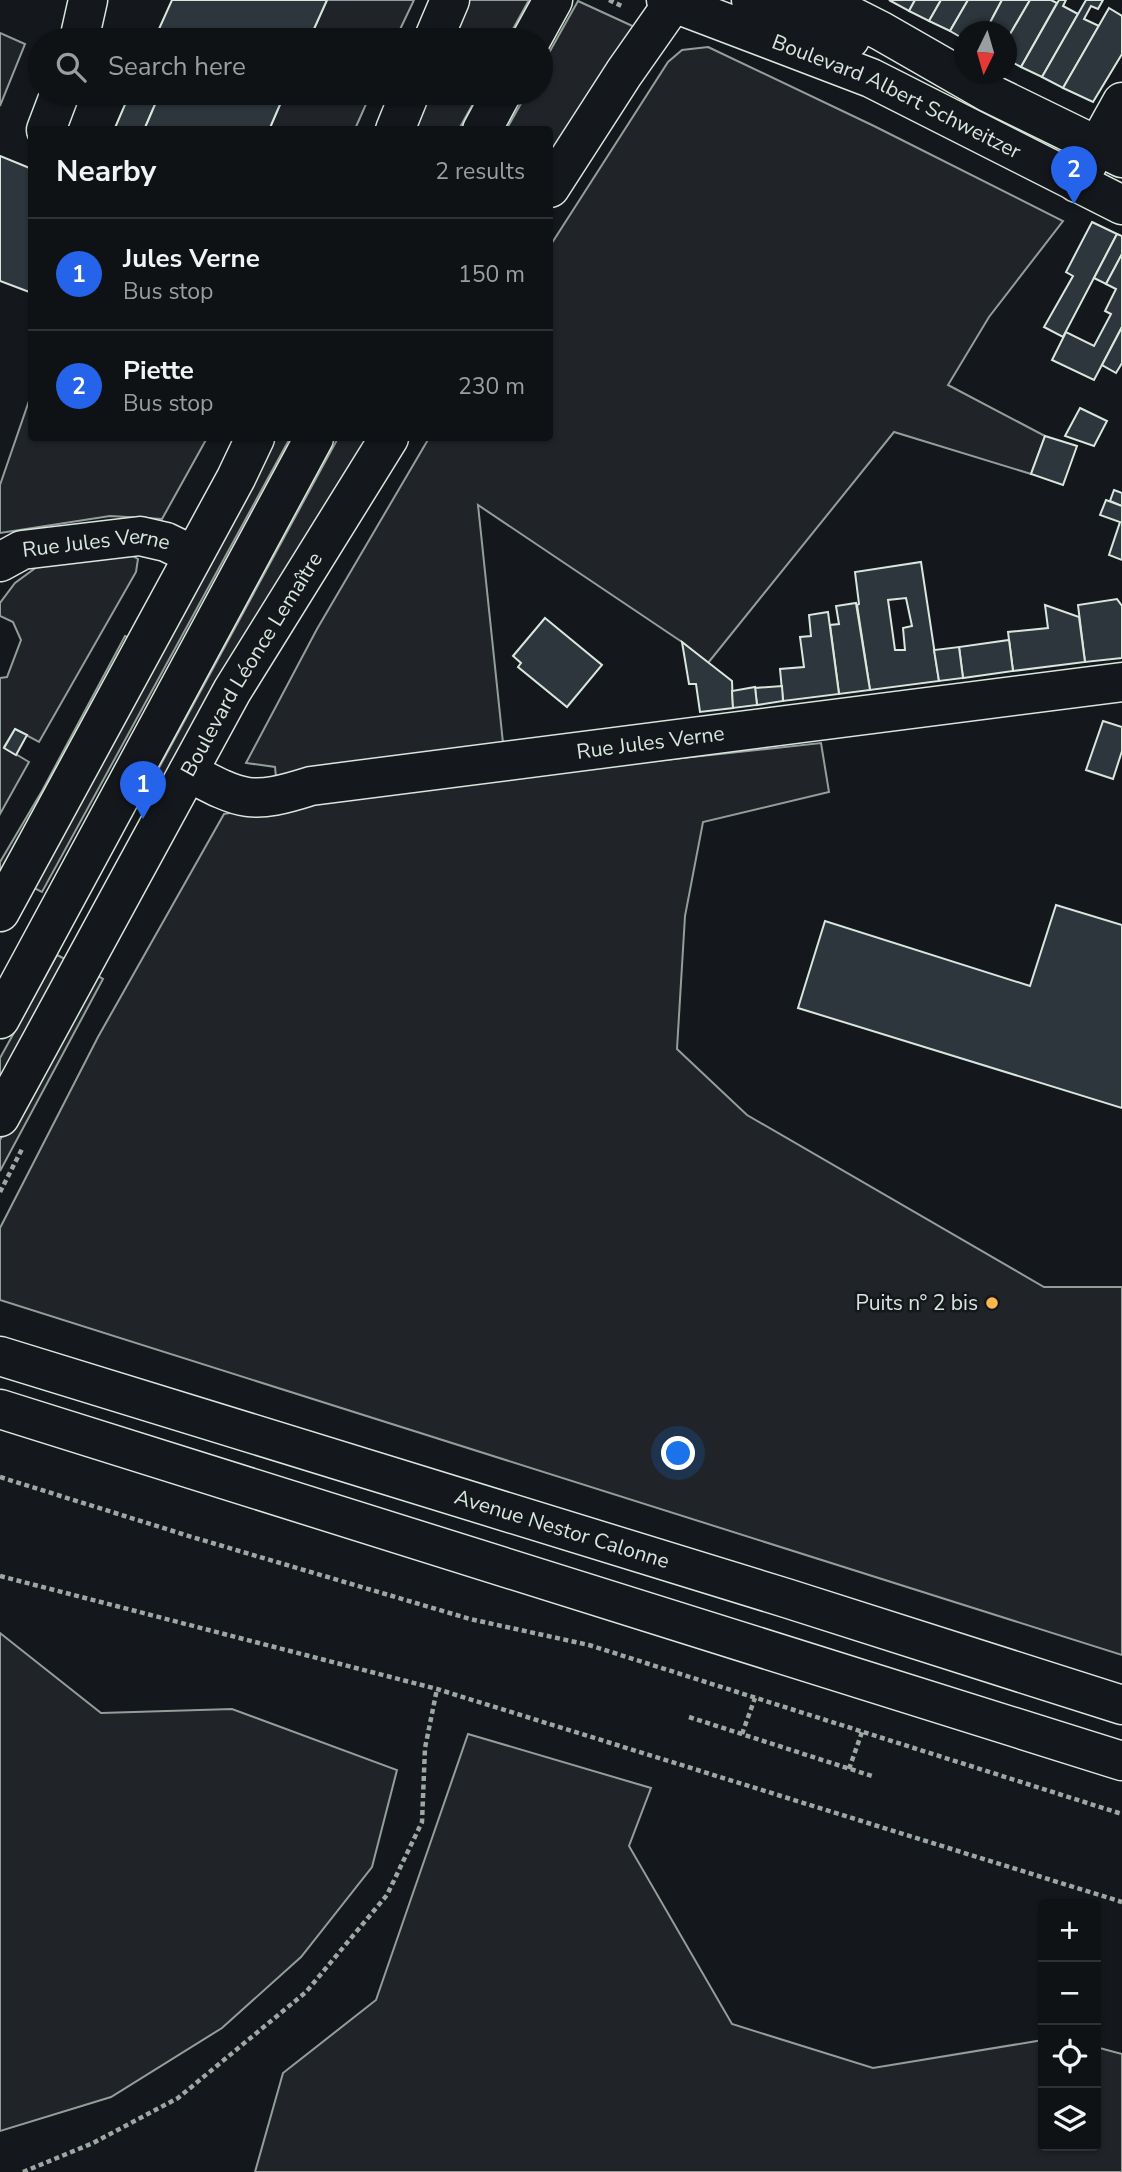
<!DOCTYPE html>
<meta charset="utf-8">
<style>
:root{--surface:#0f1215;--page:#181b1e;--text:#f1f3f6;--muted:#9b9ea0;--line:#2f3234;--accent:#2563eb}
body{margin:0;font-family:"Nunito Sans",sans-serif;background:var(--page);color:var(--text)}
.controls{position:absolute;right:21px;bottom:21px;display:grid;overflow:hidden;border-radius:7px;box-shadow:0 2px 5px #0004}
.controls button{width:63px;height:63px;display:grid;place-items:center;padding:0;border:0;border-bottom:2px solid var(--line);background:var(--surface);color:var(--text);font:35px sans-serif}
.compass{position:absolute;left:954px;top:21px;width:63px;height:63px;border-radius:50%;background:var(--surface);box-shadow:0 2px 5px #0004;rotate:185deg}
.you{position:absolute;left:679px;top:1454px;width:24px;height:24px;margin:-18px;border:5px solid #fff;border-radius:50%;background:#1a73e8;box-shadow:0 0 0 10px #1a73e833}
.badge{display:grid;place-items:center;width:46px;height:46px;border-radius:50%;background:var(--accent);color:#fff;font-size:23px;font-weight:700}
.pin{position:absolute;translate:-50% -58px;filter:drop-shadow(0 2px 4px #0008)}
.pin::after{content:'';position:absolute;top:37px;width:24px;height:21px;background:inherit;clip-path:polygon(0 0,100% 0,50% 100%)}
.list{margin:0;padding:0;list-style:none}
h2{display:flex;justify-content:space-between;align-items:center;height:91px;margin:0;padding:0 28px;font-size:30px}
h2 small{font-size:23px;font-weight:400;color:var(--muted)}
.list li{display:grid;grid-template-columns:46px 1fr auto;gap:21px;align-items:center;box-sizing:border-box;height:112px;padding:0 28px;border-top:2px solid var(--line)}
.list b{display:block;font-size:26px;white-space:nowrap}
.list p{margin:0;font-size:23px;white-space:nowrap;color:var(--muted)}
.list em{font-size:23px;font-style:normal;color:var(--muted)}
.icon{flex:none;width:38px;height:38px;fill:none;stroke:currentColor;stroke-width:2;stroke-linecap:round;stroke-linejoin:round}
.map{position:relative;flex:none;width:1122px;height:2172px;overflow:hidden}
.search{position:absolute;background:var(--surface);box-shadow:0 2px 5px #0004;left:28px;top:28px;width:525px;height:77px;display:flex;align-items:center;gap:18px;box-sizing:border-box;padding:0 24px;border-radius:38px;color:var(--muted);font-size:26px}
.panel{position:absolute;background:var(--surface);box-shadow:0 2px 5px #0004;left:28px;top:126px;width:525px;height:315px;border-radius:7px}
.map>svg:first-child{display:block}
.green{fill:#202428;stroke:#939e99;stroke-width:2}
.building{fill:#2c363c;stroke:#d8e6dc;stroke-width:2;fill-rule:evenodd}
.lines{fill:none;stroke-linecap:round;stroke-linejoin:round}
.minor-casing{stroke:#d8e6dc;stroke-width:41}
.major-casing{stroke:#d8e6dc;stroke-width:41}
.path{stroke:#9da8a2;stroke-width:4.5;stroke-dasharray:5 3.5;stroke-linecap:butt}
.minor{stroke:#14181c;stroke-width:38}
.major{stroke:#14181c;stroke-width:38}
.poi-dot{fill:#ffb74d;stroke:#14181c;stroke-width:2.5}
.labels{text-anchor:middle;stroke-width:5;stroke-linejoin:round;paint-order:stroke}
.street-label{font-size:21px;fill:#d8e6dc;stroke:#14181c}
.poi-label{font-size:21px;fill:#d8e6dc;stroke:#14181c;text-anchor:end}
</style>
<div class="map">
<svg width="1122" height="2172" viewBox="0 0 1122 2172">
<rect width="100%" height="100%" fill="#14181c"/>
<g class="green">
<path d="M 327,0 L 414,0 L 395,40 L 309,40 Z"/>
<path d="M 463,0 L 529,0 L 507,40 L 445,40 Z"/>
<path d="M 578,1 L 639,29 L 550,166 L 550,130 L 506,130 L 527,93 L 541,93 L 541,67 Z"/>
<path d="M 0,33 L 25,44 L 0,106 Z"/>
<path d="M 708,47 L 874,126 L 1063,221 L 989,317 L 948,385 L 1045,436 L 1031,474 L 894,432 L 708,663 L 682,642 L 478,505 L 503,743 L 277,788 L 275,767 L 246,763 L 317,629 L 429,438 L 550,438 L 550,246 L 668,62 L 682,50 Z"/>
<path d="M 285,93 L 371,93 L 355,129 L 269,130 Z"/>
<path d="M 422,93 L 479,93 L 459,129 L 405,130 Z"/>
<path d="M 31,395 L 32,438 L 207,438 L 162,519 L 110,516 L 0,533 L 0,485 Z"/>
<path d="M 267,438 L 290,438 L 42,892 L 28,885 Z"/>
<path d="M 338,438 L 375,438 L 163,796 L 148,788 Z"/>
<path d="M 129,554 L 138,559 L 136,572 L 39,742 L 15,729 L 4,747 L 29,762 L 0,814 L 0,678 L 7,677 L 21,640 L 13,622 L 0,616 L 0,603 L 15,583 L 45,561 Z"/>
<path d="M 125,636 L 137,642 L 9,875 L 0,870 L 0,862 L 42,791 Z"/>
<path d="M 821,743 L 829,792 L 703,822 L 685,916 L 677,1049 L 747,1115 L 1044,1287 L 1122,1287 L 1122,1655 L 0,1300 L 0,1228 L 98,1037 L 224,814 L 265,807 L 507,777 Z"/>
<path d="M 57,955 L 73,963 L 0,1095 L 0,1058 Z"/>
<path d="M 91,972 L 103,979 L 0,1171 L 0,1140 Z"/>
<path d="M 0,1633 L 101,1713 L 232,1709 L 397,1770 L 372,1867 L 301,1957 L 222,2028 L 111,2097 L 0,2131 Z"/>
<path d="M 468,1734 L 651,1788 L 629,1846 L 732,2024 L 873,2068 L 1043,2040 L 1043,2146 L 1096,2146 L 1096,2047 L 1122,2054 L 1122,2172 L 255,2172 L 283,2073 L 376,2000 Z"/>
</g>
<g class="building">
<path d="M 172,0 L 327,0 L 309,40 L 154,40 Z"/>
<path d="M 889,0 L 915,0 L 909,11 Z"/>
<path d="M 915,0 L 941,0 L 929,21 L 909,11 Z"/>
<path d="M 941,0 L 968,0 L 950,31 L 929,21 Z"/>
<path d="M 968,0 L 1002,0 L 985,32 L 964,32 L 964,39 L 950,31 Z"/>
<path d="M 1002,0 L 1030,0 L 1006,41 L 1006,32 L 985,32 Z"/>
<path d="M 1030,0 L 1051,0 L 1057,3 L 1021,67 L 1006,59 L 1006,41 Z"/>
<path d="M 1059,0 L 1066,0 L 1063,6 L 1078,14 L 1042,77 L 1021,67 Z"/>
<path d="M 1086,0 L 1103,0 L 1098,9 L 1091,6 L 1084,19 L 1099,26 L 1063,88 L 1042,77 Z"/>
<path d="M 1109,8 L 1122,16 L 1122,54 L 1093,102 L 1063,88 Z"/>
<path d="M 130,93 L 160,93 L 144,130 L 114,130 Z"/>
<path d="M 160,93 L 285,93 L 269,130 L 144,130 Z"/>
<path d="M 0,156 L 32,169 L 32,293 L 0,281 Z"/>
<path d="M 1092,222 L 1117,234 L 1063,337 L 1044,327 L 1073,276 L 1066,272 Z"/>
<path d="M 1117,234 L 1122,236 L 1122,254 L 1106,284 L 1094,278 Z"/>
<path d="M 1122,254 L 1122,327 L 1094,380 L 1052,360 L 1066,332 L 1094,346 L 1111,314 L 1105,311 L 1116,289 L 1106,284 Z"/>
<path d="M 1122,327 L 1122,363 L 1116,373 L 1102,365 Z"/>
<path d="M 1080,408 L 1107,421 L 1094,446 L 1065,436 Z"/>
<path d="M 1045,436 L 1077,446 L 1063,485 L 1031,474 Z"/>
<path d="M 1114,490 L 1122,493 L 1122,506 L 1110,501 Z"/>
<path d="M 1106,500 L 1122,506 L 1122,560 L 1109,555 L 1120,522 L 1100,515 Z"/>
<path d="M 921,562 L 939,681 L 870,690 L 857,605 L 859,604 L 855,572 ZM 906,598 L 912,626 L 903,628 L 905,650 L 895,650 L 888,600 Z"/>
<path d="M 1117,599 L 1122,606 L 1122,658 L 1085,662 L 1078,605 Z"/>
<path d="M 856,603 L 870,690 L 839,694 L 830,625 L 839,624 L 836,606 Z"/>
<path d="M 1045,605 L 1079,617 L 1085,662 L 1013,671 L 1008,632 L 1048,628 Z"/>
<path d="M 828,612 L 839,694 L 783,701 L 780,669 L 804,667 L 800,637 L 811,636 L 809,615 Z"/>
<path d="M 545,618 L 602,665 L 567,707 L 518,667 L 521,663 L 513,656 Z"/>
<path d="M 1009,640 L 1013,671 L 963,678 L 959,647 Z"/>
<path d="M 682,642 L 732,681 L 733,708 L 700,712 L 696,684 L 689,684 Z"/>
<path d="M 959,647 L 963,678 L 939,681 L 934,650 Z"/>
<path d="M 782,686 L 783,701 L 757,705 L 755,688 Z"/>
<path d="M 755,687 L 757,705 L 733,708 L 732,691 Z"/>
<path d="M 1103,721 L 1122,727 L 1122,751 L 1113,779 L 1086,770 Z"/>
<path d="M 15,729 L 27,735 L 16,755 L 4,748 Z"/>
<path d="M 1056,905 L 1122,925 L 1122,1108 L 798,1008 L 825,921 L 1030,986 Z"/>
</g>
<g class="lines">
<g class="minor-casing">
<g id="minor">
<path d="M 79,40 L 88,0"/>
<path d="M 433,40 L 450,0"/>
<path d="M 531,40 L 553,0"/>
<path d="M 46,130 L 60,93"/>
<path d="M 395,130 L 410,93"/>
<path d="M 482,130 L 502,93"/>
<path d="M 1077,183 L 1122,102"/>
<path d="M 550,188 L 624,73 L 673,3"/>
<path id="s1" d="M 0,562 L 22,550 L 140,536 L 166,542 L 193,555"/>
<path id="s2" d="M 188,772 C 243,801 251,805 311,786 L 1122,682"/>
<path d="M 0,912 L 236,478 L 255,438"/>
<path d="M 0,1019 L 314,438"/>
<path id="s3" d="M 0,1117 L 232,691 L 389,438"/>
<path id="s4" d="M 0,1356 L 786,1598 L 1122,1705"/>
<path d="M 0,1409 L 1122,1761"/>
</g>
</g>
<g class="major-casing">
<g id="major">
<path id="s5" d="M 666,0 L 871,78 L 1122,205"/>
<path d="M 751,0 L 850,39"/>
<path d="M 820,0 L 881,31 L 989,93 L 1122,158"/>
</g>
</g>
<g class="path">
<path d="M 609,0 L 624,7"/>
<path d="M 0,1192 L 22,1149"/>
<path d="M 0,1477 L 192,1537 L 470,1619 L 589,1645 L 1122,1814"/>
<path d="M 0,1576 L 437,1689 L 1122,1902"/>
<path d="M 689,1717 L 875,1777"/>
<path d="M 742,1734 L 755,1698"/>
<path d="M 849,1769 L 862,1732"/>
<path d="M 23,2172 L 93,2143 L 178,2098 L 306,1992 L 387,1895 L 422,1822 L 425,1748 L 437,1689"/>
</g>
<use href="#minor" class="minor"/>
<use href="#major" class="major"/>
</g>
<circle class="poi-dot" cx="992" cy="1303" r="7"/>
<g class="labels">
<g class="street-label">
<text dy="7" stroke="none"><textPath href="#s5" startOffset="250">Boulevard Albert Schweitzer</textPath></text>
<text dy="7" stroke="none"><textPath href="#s1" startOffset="100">Rue Jules Verne</textPath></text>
<text dy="7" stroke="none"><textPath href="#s3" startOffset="518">Boulevard Léonce Lemaître</textPath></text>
<text dy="7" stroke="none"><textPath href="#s2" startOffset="472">Rue Jules Verne</textPath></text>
<text dy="7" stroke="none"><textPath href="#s4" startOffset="588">Avenue Nestor Calonne</textPath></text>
</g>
<g class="poi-label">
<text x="978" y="1310">Puits n° 2 bis</text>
</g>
</g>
</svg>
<div class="controls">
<button>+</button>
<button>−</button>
<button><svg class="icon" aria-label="locate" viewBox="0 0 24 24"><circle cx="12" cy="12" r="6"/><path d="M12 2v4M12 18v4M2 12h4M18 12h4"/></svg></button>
<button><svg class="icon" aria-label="layers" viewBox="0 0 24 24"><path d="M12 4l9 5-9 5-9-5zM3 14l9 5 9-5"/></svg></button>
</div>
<svg class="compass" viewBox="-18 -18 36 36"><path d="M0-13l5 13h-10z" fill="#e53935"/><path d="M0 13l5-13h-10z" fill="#9b9ea0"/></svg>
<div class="you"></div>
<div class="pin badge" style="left:143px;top:819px">1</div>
<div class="pin badge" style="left:1074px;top:204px">2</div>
<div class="search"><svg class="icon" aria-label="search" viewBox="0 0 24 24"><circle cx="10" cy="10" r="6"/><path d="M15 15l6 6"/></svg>Search here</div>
<section class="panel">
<h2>Nearby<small>2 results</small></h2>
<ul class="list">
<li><span class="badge">1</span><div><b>Jules Verne</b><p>Bus stop</p></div><em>150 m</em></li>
<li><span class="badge">2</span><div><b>Piette</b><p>Bus stop</p></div><em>230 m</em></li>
</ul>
</section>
</div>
